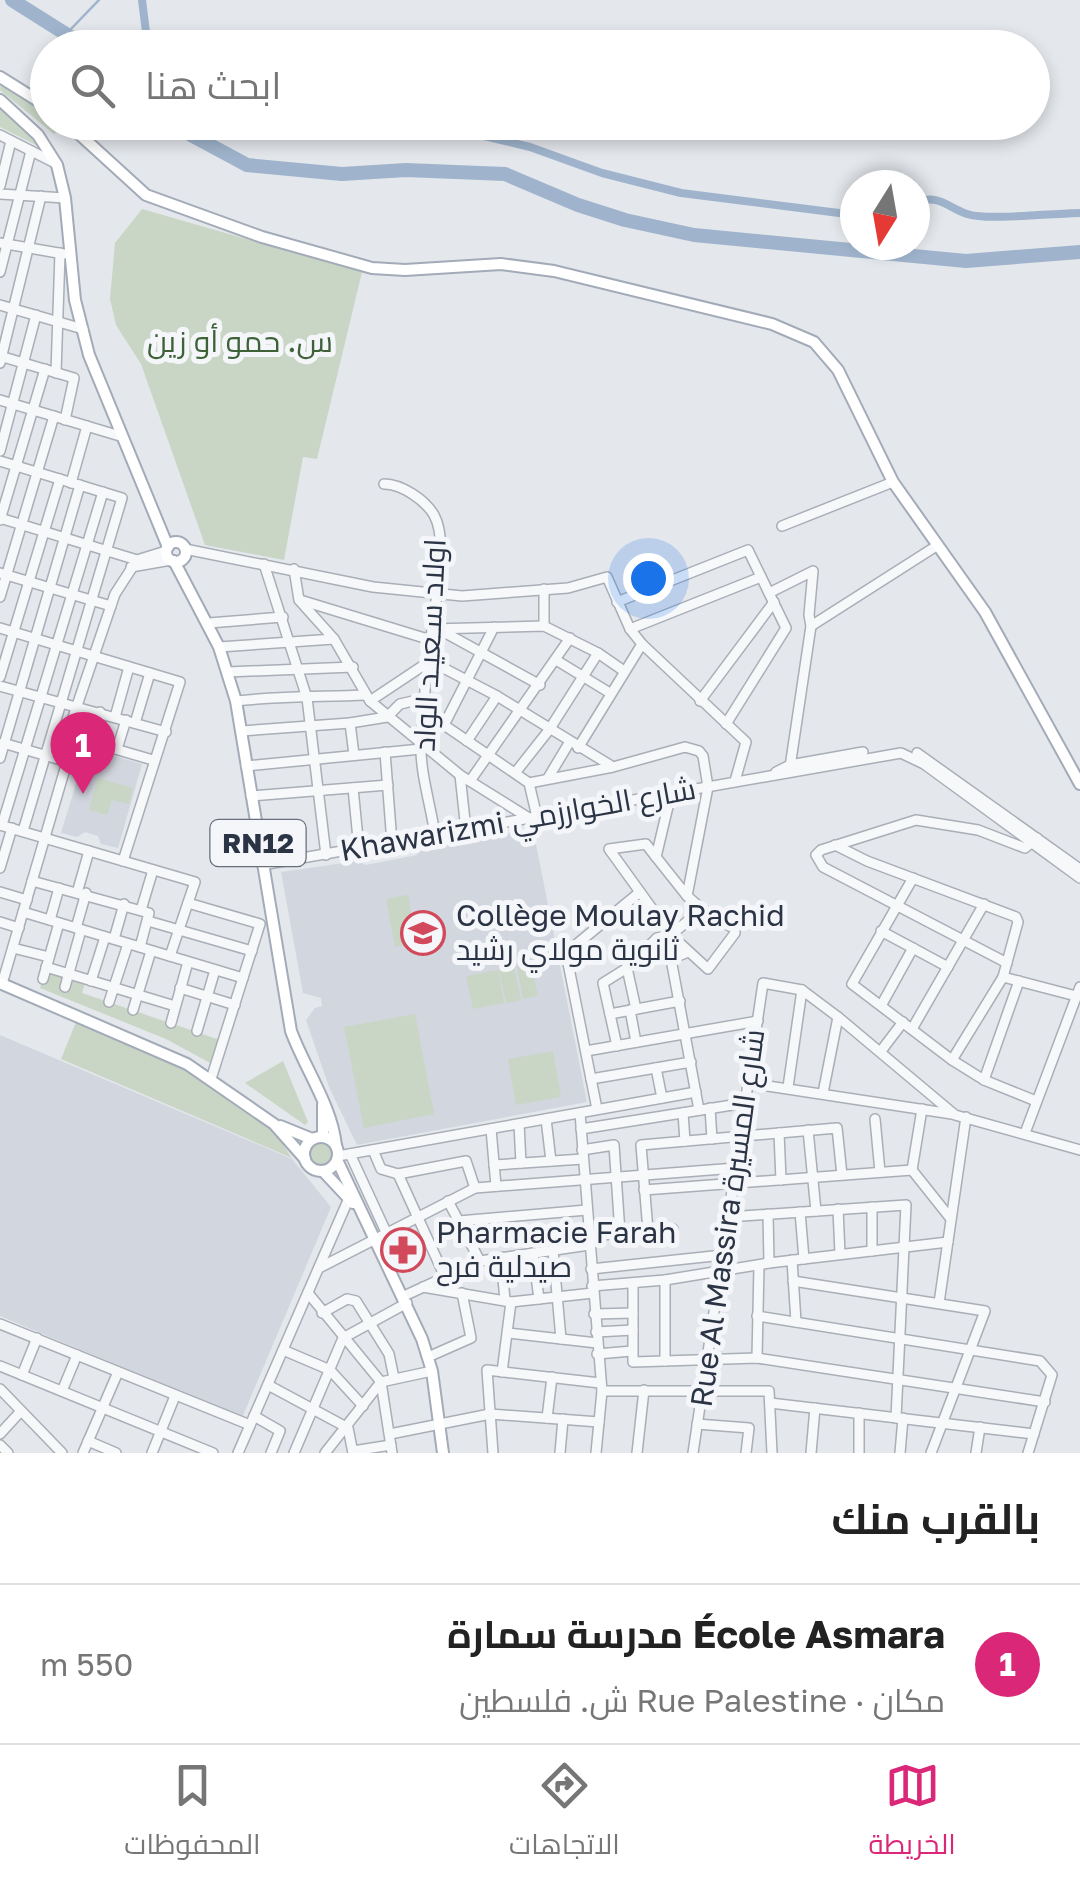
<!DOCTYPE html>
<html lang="ar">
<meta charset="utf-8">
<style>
:root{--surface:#fff;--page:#f6f6f6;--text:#222;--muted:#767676;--line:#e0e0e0;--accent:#db2777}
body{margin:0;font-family:"Golos Text",Cairo,sans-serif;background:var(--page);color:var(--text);direction:rtl}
.compass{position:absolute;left:840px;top:170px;width:90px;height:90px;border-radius:50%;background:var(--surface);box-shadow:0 5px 15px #0003;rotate:191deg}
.you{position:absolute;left:648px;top:578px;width:35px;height:35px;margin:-25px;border:8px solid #fff;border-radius:50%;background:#1a73e8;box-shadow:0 0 0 15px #1a73e833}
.badge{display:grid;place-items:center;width:65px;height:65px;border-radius:50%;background:var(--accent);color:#fff;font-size:32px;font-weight:700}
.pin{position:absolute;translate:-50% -82px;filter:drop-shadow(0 2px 5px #0008)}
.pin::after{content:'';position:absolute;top:52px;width:35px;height:30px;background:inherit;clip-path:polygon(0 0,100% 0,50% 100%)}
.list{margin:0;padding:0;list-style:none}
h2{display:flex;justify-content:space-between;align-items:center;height:130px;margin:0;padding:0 40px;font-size:42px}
h2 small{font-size:32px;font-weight:400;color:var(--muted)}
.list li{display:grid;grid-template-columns:65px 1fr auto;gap:30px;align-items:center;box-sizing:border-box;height:160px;padding:0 40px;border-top:2px solid var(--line)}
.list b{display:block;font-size:38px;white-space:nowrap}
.list p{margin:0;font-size:32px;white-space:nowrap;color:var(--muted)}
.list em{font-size:32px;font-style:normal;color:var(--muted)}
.icon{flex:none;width:55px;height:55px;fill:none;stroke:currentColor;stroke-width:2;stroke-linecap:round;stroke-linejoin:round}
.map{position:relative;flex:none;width:1080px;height:1453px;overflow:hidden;direction:ltr}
.search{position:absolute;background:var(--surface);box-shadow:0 5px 15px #0003;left:30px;right:30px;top:30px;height:110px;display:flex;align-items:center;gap:25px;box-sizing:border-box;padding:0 35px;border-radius:55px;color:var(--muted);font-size:38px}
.sheet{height:290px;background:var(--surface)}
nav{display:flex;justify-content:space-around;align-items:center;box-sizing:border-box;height:140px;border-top:2px solid var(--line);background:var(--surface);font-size:28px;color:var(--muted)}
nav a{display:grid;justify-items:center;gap:5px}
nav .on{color:var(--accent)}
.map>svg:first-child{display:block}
.built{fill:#d2d6de}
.green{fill:#c9d6c5}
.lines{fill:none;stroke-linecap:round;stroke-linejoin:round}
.stream{stroke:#9fb4cc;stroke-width:2.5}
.canal{stroke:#9fb4cc;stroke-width:8}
.river{stroke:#9fb4cc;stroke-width:14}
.minor-casing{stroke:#a9aeb7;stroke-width:12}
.major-casing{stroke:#a3abb8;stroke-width:14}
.minor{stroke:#f7f8fa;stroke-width:9}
.major{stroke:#fff;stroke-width:10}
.labels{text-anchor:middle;stroke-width:10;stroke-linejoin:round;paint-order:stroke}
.shield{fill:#f4f6f9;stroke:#676e7b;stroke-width:2.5}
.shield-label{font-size:28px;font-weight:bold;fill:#2b3445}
.park-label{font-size:30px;fill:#3f6138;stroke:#f4f6f9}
.street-label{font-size:30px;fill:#2b3445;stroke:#f4f6f9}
.poi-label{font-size:30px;fill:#2b3445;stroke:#f4f6f9;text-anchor:start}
</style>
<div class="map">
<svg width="1080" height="1453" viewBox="0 0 1080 1453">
<rect width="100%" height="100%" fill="#e4e7ec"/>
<g class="built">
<path d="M 87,748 L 142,764 L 118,848 L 101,844 L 98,836 L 85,832 L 77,837 L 61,833 Z"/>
<path d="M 533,829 L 587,1102 L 357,1145 L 329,1087 L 306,1020 L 315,1008 L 322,1006 L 321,998 L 303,993 L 281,872 L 358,861 L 366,865 L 417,855 L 417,848 Z"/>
<path d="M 0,1035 L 292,1159 L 331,1207 L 242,1418 L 0,1316 Z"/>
</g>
<g class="green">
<path d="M 1,81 L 47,113 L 48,122 L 64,124 L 54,134 L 0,90 Z"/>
<path d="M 0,106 L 38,143 L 36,145 L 0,127 Z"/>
<path d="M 142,209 L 362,272 L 317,459 L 303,457 L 284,560 L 205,545 L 141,364 L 116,325 L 110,299 L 115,243 Z"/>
<path d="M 98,778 L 133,788 L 129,804 L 112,800 L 107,815 L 89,810 Z"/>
<path d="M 408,895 L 416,943 L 395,947 L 386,899 Z"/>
<path d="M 531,964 L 538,996 L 523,999 L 517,967 Z"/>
<path d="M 514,967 L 521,1000 L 506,1003 L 499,970 Z"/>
<path d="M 47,968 L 86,980 L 82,993 L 220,1040 L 212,1064 L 166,1039 L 40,988 Z"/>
<path d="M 498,970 L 504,1003 L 473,1009 L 466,976 Z"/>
<path d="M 415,1014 L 434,1114 L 364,1128 L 344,1027 Z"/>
<path d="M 76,1022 C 139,1049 218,1078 269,1127 C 278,1135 285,1148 292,1158 L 61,1059 Z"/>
<path d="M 553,1051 L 561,1097 L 516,1105 L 508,1059 Z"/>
<path d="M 283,1061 L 308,1122 L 305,1125 L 245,1083 Z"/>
<circle cx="321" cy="1154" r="13"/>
</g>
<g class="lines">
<path class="stream" d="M 69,36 L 69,31 L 99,0"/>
<g class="canal">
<path d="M 142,0 L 148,48"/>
<path d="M 243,122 C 288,139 305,139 350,122"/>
<path d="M 383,122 L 484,136 L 530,147 L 602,173 L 681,193 L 855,215"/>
<path d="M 915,202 C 941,194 946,207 967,214 C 987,221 1055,213 1080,213"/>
</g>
<g class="river">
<path d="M 12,0 L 69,36 L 80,48"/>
<path d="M 167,122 L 247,165 L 342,174 L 406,170 L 505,174 L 578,205 L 625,220 L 694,235 L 966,261 L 1080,252"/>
</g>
<g class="minor-casing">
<g id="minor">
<path d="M 0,135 L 55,163"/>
<path d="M 0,186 L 11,141"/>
<path d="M 0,194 L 65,198"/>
<path d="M 0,243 L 64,254"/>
<path d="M 0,272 L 31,151"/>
<path d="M 0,305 L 83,329"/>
<path d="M 0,356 L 74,378 L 65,420"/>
<path d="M 0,363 L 41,196"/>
<path d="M 56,373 L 60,253"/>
<path d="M 0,400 L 120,436"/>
<path d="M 0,451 L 36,315"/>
<path d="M 0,461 L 122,498 L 23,831"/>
<path d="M 71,483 L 87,426"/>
<path d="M 384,484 C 402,484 425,500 434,515 C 449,542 435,601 432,629 C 428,667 422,706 421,744 C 420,773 431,806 435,835"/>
<path d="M 0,518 L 137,560"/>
<path d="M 0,520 L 45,369"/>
<path d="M 782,526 L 893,482"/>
<path d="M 185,549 L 373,587 L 462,596 L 568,588 L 607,577 L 630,629 L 642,644 L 746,742 L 735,781"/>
<path d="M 264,564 L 307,698 L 326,855"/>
<path d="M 131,567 L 171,560"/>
<path d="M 294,569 L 299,600 L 334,639 L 370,701 L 460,775 L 529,818"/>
<path d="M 0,573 L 111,606"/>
<path d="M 769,593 L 813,571 L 809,615 L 811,626 L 790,767"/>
<path d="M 0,597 L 54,416"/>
<path d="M 300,600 L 431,640"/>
<path d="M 617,602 L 748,550 L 786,628 L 726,724"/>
<path d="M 209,623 L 283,617"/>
<path d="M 544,626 L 544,589"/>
<path d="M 811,626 L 938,545"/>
<path d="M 0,628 L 180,682 L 123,861"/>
<path d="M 432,629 L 544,626 L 598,653 L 624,671"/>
<path d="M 630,629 L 761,577"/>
<path d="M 442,631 L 540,685"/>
<path d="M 219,647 L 334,639"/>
<path d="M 556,660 L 610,693"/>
<path d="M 227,672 L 353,667"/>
<path d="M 0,677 L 60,479"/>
<path d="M 0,686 L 166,732"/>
<path d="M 236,701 C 280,696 321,697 366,695"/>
<path d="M 370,701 L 430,661 L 497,696 L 610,765"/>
<path d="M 700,701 L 774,602"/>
<path d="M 425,712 L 529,783 L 537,817"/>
<path d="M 115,717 L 129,667"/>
<path d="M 135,723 L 150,673"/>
<path d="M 350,723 L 354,755"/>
<path d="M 444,725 L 494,627"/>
<path d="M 241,731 L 350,723 L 387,717 L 400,704 L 426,698"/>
<path d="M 67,735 L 153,760"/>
<path d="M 467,741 L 497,696"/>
<path d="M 91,742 L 100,712"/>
<path d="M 3,743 L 68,762"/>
<path d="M 578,748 L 642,644"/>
<path d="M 117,749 L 126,720"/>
<path d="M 385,752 L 392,843"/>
<path d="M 917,753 L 1080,869"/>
<path d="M 0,758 L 80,485"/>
<path d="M 246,766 L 421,749"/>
<path d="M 776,772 L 790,765 L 863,752"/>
<path d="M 515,773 L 549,730 L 598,653"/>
<path d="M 460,775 L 466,830"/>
<path d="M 548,778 L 569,743"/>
<path d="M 470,781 L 570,638"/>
<path d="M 529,783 L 613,767 L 685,747 L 699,751 L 703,756 L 708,787 L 687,896 L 656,857 L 671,794"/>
<path d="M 353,788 L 359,849"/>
<path d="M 251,796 L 388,785"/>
<path d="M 0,825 L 195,882 L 170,956"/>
<path d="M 2,825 L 103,492"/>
<path d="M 835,845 L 867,861 L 1016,917 L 1018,922 L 1003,977"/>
<path d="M 656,857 L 646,844 L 609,849 L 671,935 L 702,909 L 687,896"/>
<path d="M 262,865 L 901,753 L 924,764 L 1080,878"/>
<path d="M 0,868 L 12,828"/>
<path d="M 913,878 L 852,984 L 952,1060 L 984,1080 L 1036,1101"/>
<path d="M 32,881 L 149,913 L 140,947"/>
<path d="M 0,892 L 27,900"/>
<path d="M 77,893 L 89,851"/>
<path d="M 188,903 L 260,924 L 211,1079"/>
<path d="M 141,910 L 153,870"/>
<path d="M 23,912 L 243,978"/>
<path d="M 50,920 L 59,888"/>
<path d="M 148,921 L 252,951"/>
<path d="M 0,922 L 19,928"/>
<path d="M 76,928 L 86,893"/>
<path d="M 881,931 L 948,967"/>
<path d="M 114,939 L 124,904"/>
<path d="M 13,948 L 49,957"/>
<path d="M 688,952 L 671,959 L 699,1110"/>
<path d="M 1007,963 L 823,867 L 816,855 L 821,850 L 916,820 L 978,830 L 1025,848 L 1037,838"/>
<path d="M 46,967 L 175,1006"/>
<path d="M 43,979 L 59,923"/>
<path d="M 91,981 L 105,937"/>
<path d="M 2,984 L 69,755 L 67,735 L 115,594 L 137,560 L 166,551"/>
<path d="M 65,987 L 81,930"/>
<path d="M 180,988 L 235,1005"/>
<path d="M 109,1002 L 128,944"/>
<path d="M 882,1004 L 913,948"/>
<path d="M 636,1009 L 627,968 L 657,938 L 671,935 L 708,969 L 735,933 L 735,929 L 702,909"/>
<path d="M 133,1010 L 151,951"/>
<path d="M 630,1010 L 636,1042"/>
<path d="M 610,1014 L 680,1001"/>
<path d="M 171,1023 L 188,962"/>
<path d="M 912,1029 L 984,904"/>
<path d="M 197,1031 L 215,970"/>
<path d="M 617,1046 L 603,983 L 627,968"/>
<path d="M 586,1051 L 758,1021"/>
<path d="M 881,1051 L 903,1022"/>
<path d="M 952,1060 L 1003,977 L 1076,996"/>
<path d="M 656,1068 L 662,1098"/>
<path d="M 591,1079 L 691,1062"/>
<path d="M 984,1080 L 1019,981"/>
<path d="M 748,1083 L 952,1114"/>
<path d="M 788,1087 L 802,990"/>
<path d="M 823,1093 L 838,1017"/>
<path d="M 710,1108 L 712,1139"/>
<path d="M 597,1109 L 566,953 L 640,892"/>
<path d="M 922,1109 L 912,1170 L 951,1219"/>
<path d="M 580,1113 L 602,1391 L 596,1453"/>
<path d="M 683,1113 L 685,1141"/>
<path d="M 546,1119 L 551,1161"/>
<path d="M 875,1119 L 880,1172"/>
<path d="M 519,1124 L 521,1163"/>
<path d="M 491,1129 L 496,1186"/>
<path d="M 581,1129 L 745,1103"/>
<path d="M 808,1130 L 816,1211"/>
<path d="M 779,1133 L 781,1180"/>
<path d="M 1025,1133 L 1080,987"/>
<path d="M 373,1150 L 381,1169 L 398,1174 L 445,1277"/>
<path d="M 582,1150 L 614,1145 L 620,1233"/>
<path d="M 350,1154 L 386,1232"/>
<path d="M 338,1156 L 696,1092"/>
<path d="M 494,1165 L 583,1159"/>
<path d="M 398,1174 L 466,1161 L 475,1188"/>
<path d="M 644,1190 L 912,1170"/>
<path d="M 448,1201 L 480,1261"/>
<path d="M 872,1207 L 872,1251"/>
<path d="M 838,1209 L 840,1254"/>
<path d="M 800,1212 L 804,1259"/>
<path d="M 768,1214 L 769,1263"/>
<path d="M 728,1217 L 906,1205 L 896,1418"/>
<path d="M 459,1221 L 587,1210"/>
<path d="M 648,1231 L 641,1145 L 837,1128 L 842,1175"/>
<path d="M 589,1236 L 673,1229"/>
<path d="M 553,1250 L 561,1339"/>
<path d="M 533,1253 L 539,1299"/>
<path d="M 501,1257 L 505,1300"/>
<path d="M 792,1260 L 796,1322"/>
<path d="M 319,1268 L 475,1188 L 736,1168"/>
<path d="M 591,1269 L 723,1255"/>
<path d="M 793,1281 L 985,1311 L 931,1453"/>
<path d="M 633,1283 L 633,1362 L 757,1358 L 1045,1402"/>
<path d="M 592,1286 L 665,1280 L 769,1263 L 948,1242"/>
<path d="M 423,1287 L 511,1302 L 593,1293"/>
<path d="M 308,1293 L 381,1382 L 392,1453"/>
<path d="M 404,1296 L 480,1261 L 589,1245"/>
<path d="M 939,1303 L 966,1117"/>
<path d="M 322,1313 L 347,1299 L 356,1301 L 389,1354 L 394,1378"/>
<path d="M 594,1314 L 633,1313"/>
<path d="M 757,1316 L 1040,1361 L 1052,1375 L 1028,1453"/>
<path d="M 0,1324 L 250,1425"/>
<path d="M 596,1332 L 633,1330"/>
<path d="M 508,1333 L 597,1343"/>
<path d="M 283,1350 L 330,1370 L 363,1406"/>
<path d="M 597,1354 L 632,1351"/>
<path d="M 428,1357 L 471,1338 L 462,1293"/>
<path d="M 757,1358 L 759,1265"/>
<path d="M 665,1361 L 665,1280"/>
<path d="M 0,1366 L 213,1453"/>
<path d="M 502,1372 L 511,1302"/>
<path d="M 22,1375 L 37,1338"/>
<path d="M 268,1385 L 348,1428 L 353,1453"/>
<path d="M 0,1389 L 62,1453"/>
<path d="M 62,1391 L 77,1355"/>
<path d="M 602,1391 L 769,1391 L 772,1453"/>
<path d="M 770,1403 L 1034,1434"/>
<path d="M 254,1416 L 280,1431 L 271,1453"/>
<path d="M 547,1418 L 552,1377"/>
<path d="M 697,1424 L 749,1428 L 746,1453"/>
<path d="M 0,1434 L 21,1411"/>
<path d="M 390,1434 L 490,1414 L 599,1422"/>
<path d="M 88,1441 L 116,1453"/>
<path d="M 0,1445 L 8,1453"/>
<path d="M 353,1451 L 391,1445"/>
<path d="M 83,1453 L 118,1372"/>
<path d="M 152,1453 L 175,1396"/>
<path d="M 238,1453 L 349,1198"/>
<path d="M 294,1453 L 343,1338 L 407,1303"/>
<path d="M 325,1453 L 381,1382 L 432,1371"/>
<path d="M 493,1453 L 487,1370 L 600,1383"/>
<path d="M 560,1453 L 563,1419"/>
<path d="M 637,1453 L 644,1390"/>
<path d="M 693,1453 L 763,983 L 802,990 L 838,1017 L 955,1115 L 1080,1150"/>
<path d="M 811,1453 L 815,1408"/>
<path d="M 859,1453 L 859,1413"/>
<path d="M 900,1453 L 903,1418"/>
<path d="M 976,1453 L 980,1427"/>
</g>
</g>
<g class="major-casing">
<g id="major">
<path d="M 0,77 L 48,107"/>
<path d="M 0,100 L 38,135 L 57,165 L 65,198 L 75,300 L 89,355 L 168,547"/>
<path d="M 66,122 L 146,195 L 262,237 L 372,268 L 405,270 L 501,264 L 554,271 L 772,324 L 814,342 L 838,370 L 893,482 L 985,612 L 1080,784"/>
<circle cx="176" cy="552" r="10"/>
<path d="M 174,561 L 219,647 L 236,701 L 291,1031 C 305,1069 332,1106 336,1146"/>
<path d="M 0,983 L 187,1064 L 274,1124 L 305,1159"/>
<path d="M 280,1126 L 312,1139"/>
<circle cx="321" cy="1154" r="17"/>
<path d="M 323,1137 L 323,1105"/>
<path d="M 337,1160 L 422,1339 L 432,1371 L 443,1453"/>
<path d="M 323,1171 L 353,1203"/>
</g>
</g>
<use href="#minor" class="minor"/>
<use href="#major" class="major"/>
</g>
<defs>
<g id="school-ring" transform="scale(2.25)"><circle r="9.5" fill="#f4f6f9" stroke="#d1495b" stroke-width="1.5"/><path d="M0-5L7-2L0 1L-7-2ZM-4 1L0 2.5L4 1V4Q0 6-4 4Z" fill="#d1495b"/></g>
<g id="pharmacy-ring" transform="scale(2.25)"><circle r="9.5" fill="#f4f6f9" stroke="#d1495b" stroke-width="1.5"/><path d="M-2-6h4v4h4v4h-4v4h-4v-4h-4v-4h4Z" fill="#d1495b"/></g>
</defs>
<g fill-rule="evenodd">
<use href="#school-ring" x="423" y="933"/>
<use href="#pharmacy-ring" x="403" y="1250"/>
</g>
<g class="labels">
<rect class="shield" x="210.5" y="820" width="95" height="46" rx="8"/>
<g class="shield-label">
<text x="258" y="853">RN12</text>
</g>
<g class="park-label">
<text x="240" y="352">س. حمو أو زين</text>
</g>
<g class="street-label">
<text transform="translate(430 645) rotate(-87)" y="10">اولاد سـعيـد الواد</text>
<text transform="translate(518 820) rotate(-10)" y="10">Khawarizmi شارع الخوارزمي</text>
<text transform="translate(728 1218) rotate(-82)" y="10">Rue Al Massira شارع المسيرة</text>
</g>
<g class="poi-label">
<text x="456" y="926">Collège Moulay Rachid<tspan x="456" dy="34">ثانوية مولاي رشيد</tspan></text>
<text x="436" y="1243">Pharmacie Farah<tspan x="436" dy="34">صيدلية فرح</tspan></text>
</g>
</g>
</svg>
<svg class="compass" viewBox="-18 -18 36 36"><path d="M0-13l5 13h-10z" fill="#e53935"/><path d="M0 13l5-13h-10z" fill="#767676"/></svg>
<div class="you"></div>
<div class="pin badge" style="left:83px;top:794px">1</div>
<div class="search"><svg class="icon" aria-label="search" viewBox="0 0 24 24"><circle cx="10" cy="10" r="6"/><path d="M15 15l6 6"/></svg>ابحث هنا</div>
</div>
<section class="sheet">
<h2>بالقرب منك<small></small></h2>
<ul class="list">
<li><span class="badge">1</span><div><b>École Asmara مدرسة سمارة</b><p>مكان · Rue Palestine ش. فلسطين</p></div><em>550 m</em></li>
</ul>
</section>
<nav>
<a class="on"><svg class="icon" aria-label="map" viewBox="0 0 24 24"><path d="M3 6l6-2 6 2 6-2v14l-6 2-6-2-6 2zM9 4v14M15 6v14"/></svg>الخريطة</a>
<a><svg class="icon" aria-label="directions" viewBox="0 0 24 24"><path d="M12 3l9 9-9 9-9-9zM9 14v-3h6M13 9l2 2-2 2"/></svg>الاتجاهات</a>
<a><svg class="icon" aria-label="saved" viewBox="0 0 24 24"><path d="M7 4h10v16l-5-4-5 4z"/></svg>المحفوظات</a>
</nav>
